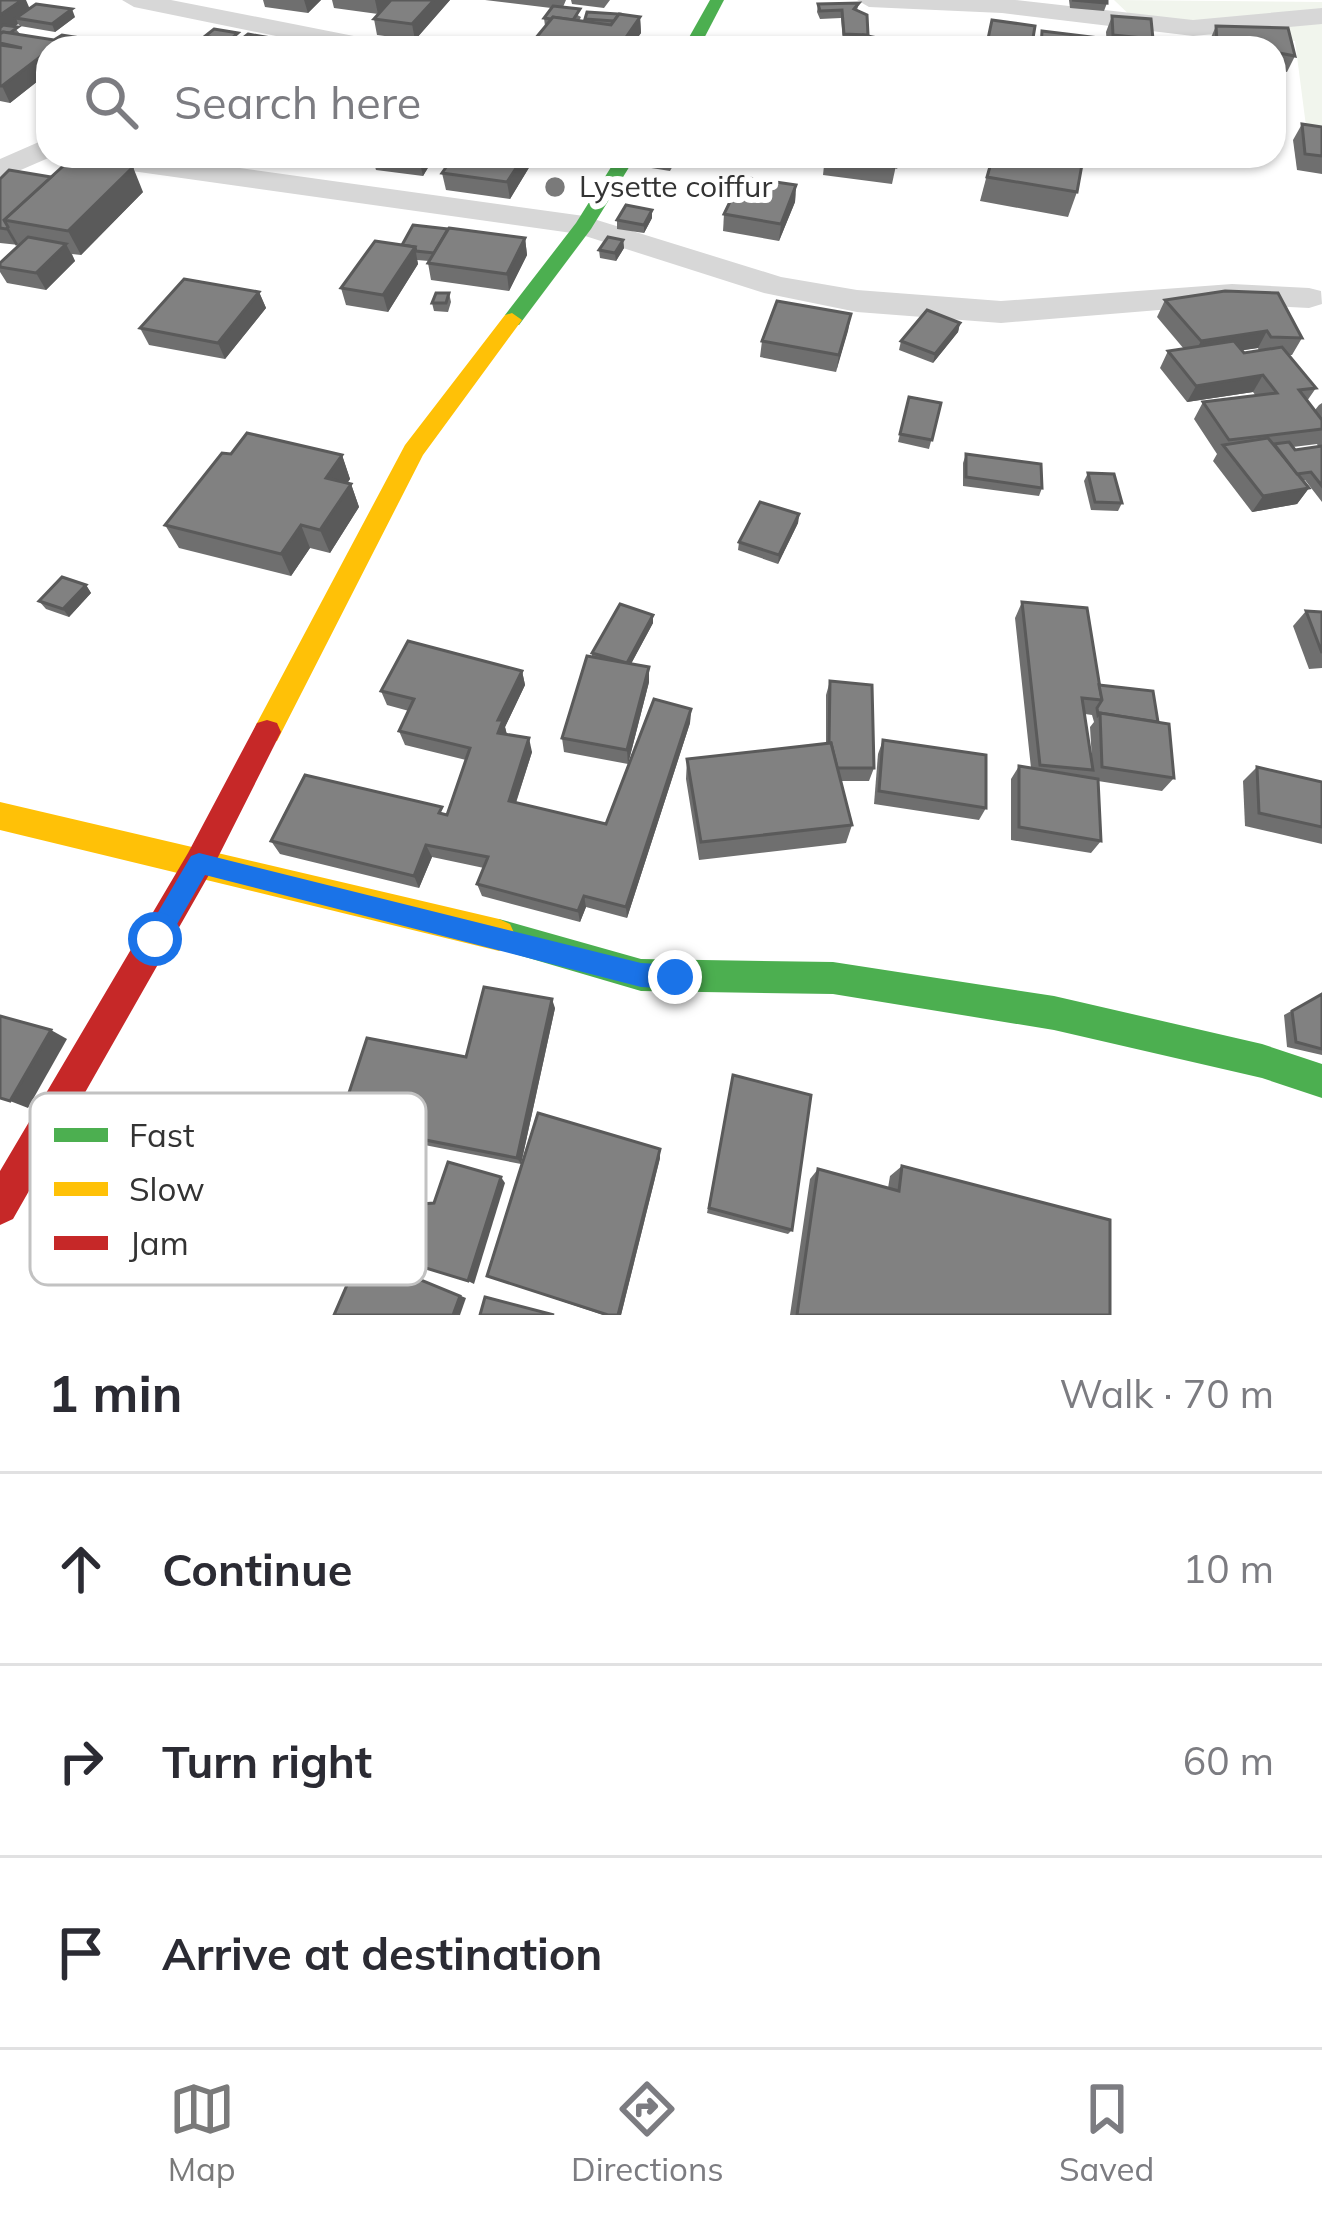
<!DOCTYPE html>
<meta charset="utf-8">
<style>
:root{--surface:#fff;--page:#f2f2f3;--text:#2b2b33;--muted:#7c7c81;--line:#e1e1e2;--accent:#7a7a7a}
body{margin:0;font-family:Mulish,sans-serif;background:var(--page);color:var(--text)}
.stop{position:absolute;width:36px;height:36px;margin:-27px;border:9px solid #1a73e8;border-radius:50%;background:#fff}
.stop.end{background:#1a73e8;border-color:#fff;box-shadow:0 3px 12px #0008}
.list{margin:0;padding:0;list-style:none}
h2{display:flex;justify-content:space-between;align-items:center;height:156px;margin:0;padding:0 48px;font-size:51px}
h2 small{font-size:39px;font-weight:400;color:var(--muted)}
.list li{display:grid;grid-template-columns:78px 1fr auto;gap:36px;align-items:center;box-sizing:border-box;height:192px;padding:0 48px;border-top:3px solid var(--line)}
.list b{display:block;font-size:45px;white-space:nowrap}
.list em{font-size:39px;font-style:normal;color:var(--muted)}
.icon{flex:none;width:66px;height:66px;fill:none;stroke:currentColor;stroke-width:2;stroke-linecap:round;stroke-linejoin:round}
.map{position:relative;flex:none;width:1322px;height:1315px;overflow:hidden}
.search{position:absolute;background:var(--surface);box-shadow:0 3px 9px #0004;left:36px;right:36px;top:36px;height:132px;display:flex;align-items:center;gap:30px;box-sizing:border-box;padding:0 42px;border-radius:36px;color:var(--muted);font-size:45px}
.sheet{height:732px;background:var(--surface)}
nav{display:flex;justify-content:space-around;align-items:center;box-sizing:border-box;height:168px;border-top:3px solid var(--line);background:var(--surface);font-size:33px;color:var(--muted)}
nav a{display:grid;justify-items:center;gap:6px}
nav .on{color:var(--accent)}
.map>svg:first-child{display:block}
.green{fill:#f1f5ed}
.lines{fill:none;stroke-linecap:round;stroke-linejoin:round}
.street{fill:#d7d7d7;fill-rule:evenodd}
.fast{fill:#4caf50;fill-rule:evenodd}
.slow{fill:#ffc107;fill-rule:evenodd}
.jam{fill:#c62828;fill-rule:evenodd}
.wall{fill:#6f6f6f;fill-rule:evenodd}
.shaded-wall{fill:#5a5a5a}
.building{fill:#818181;stroke:#5a5a5a;stroke-width:3}
.route{fill:#1a73e8}
.poi-dot{fill:#7a7a7a;stroke:#fff;stroke-width:4.5}
.labels{text-anchor:middle;stroke-width:12;stroke-linejoin:round;paint-order:stroke}
.far-poi-label{font-size:30px;fill:#333;stroke:#fff;text-anchor:start}
.key{fill:#fff;stroke:#c2c2c2;stroke-width:3}
.key-label{font-size:33px;fill:#333}
</style>
<div class="map">
<svg width="1322" height="1315" viewBox="0 0 1322 1315">
<rect width="100%" height="100%" fill="#fff"/>
<path class="green" d="M 1114,0 L 1322,2 L 1322,137 L 1306,126 L 1295,41 L 1175,32 L 1138,23 Z"/>
<g class="lines">
<g class="street">
<path d="M 122,0 L 171,0 L 374,40 L 387,48 L 335,48 L 134,7 Z"/>
<path d="M 857,0 L 1015,0 L 1193,20 L 1322,8 L 1322,24 L 1193,36 L 1002,13 L 869,7 Z"/>
<path d="M 48,138 L 48,156 L 53,156 L 0,179 L 0,159 Z"/>
<path d="M 74,156 L 153,156 L 584,216 L 781,277 L 857,290 L 1001,301 L 1232,284 L 1309,288 L 1321,291 L 1322,304 L 1309,308 L 1232,304 L 1001,323 L 857,312 L 764,293 L 579,234 L 89,165 Z"/>
</g>
<g class="fast">
<path d="M 710,0 L 724,0 L 699,48 L 683,48 Z"/>
<path d="M 618,156 L 636,156 L 591,229 L 519,325 L 505,325 L 505,315 L 576,223 Z"/>
<path d="M 499,919 L 641,959 L 833,962 L 1054,996 L 1262,1044 L 1322,1064 L 1322,1098 L 1262,1078 L 1054,1030 L 833,994 L 641,991 L 488,946 L 483,935 L 488,924 Z"/>
</g>
<g class="slow">
<path d="M 512,313 L 522,320 L 423,455 L 277,741 L 267,744 L 257,741 L 253,732 L 257,723 L 405,445 L 505,315 Z"/>
<path d="M 0,802 L 499,919 L 510,924 L 515,935 L 510,946 L 499,951 L 0,830 Z"/>
</g>
<path class="jam" d="M 267,720 L 277,723 L 281,732 L 210,873 L 13,1219 L 0,1225 L 0,1171 L 188,853 L 257,723 Z"/>
</g>
<g class="wall">
<path d="M 0,0 L 30,8 L 75,17 L 55,32 L 20,26 L 18,24 L 14,27 L 21,35 L 54,40 L 80,38 L 84,48 L 48,48 L 48,73 L 10,103 L 0,101 Z"/>
<path d="M 263,0 L 321,0 L 308,13 L 265,7 Z"/>
<path d="M 332,0 L 450,0 L 415,40 L 377,35 L 374,19 L 378,14 L 334,8 Z"/>
<path d="M 485,0 L 566,0 L 563,7 L 581,17 L 579,21 L 585,22 L 585,19 L 640,17 L 641,33 L 630,48 L 535,48 L 535,39 L 545,26 L 544,18 L 551,8 Z"/>
<path d="M 571,0 L 610,0 L 604,8 L 572,4 Z"/>
<path d="M 1069,0 L 1107,0 L 1107,3 L 1104,11 L 1070,8 Z"/>
<path d="M 859,3 L 857,10 L 868,36 L 858,43 L 843,42 L 841,18 L 820,19 L 817,12 L 818,4 Z"/>
<path d="M 1112,16 L 1153,39 L 1150,48 L 1107,48 L 1106,32 Z"/>
<path d="M 992,20 L 1035,26 L 1031,48 L 986,48 Z"/>
<path d="M 1216,26 L 1288,28 L 1295,56 L 1287,72 L 1274,70 L 1274,48 L 1210,48 L 1209,42 Z"/>
<path d="M 1274,82 L 1283,112 L 1279,120 L 1274,119 Z"/>
<path d="M 1302,124 L 1322,127 L 1322,174 L 1297,170 L 1293,140 Z"/>
<path d="M 372,156 L 435,156 L 423,176 L 376,170 Z"/>
<path d="M 536,156 L 510,199 L 446,190 L 442,173 Z"/>
<path d="M 647,156 L 678,156 L 678,157 L 670,171 L 645,167 Z"/>
<path d="M 825,156 L 898,156 L 892,184 L 823,175 Z"/>
<path d="M 992,156 L 1077,192 L 1068,217 L 980,201 Z"/>
<path d="M 0,179 L 143,192 L 81,255 L 72,254 L 75,261 L 46,290 L 7,283 L 0,272 L 0,263 L 19,245 L 0,243 Z"/>
<path d="M 796,185 L 795,202 L 779,241 L 723,231 L 724,214 Z"/>
<path d="M 652,210 L 652,218 L 644,233 L 617,229 L 617,220 Z"/>
<path d="M 525,238 L 527,255 L 509,291 L 431,280 L 428,263 L 429,261 L 417,260 L 418,264 L 388,312 L 346,305 L 341,288 L 402,245 Z"/>
<path d="M 623,240 L 624,248 L 616,261 L 600,258 L 599,250 Z"/>
<path d="M 259,292 L 266,308 L 225,359 L 149,345 L 140,328 Z"/>
<path d="M 449,293 L 451,302 L 448,312 L 434,311 L 432,303 Z"/>
<path d="M 1165,300 L 1302,338 L 1292,355 L 1288,355 L 1316,388 L 1307,401 L 1315,410 L 1319,405 L 1322,403 L 1322,502 L 1305,480 L 1303,480 L 1309,488 L 1297,504 L 1252,512 L 1213,461 L 1217,454 L 1194,419 L 1203,402 L 1256,396 L 1253,392 L 1187,402 L 1160,368 L 1168,351 L 1184,349 L 1157,317 ZM 1258,348 L 1259,351 L 1244,353 L 1242,350 ZM 1317,444 L 1318,446 L 1295,450 L 1293,447 Z"/>
<path d="M 851,314 L 836,372 L 760,357 L 762,341 Z"/>
<path d="M 960,323 L 958,332 L 933,363 L 899,350 L 901,341 Z"/>
<path d="M 909,397 L 941,403 L 929,449 L 898,442 Z"/>
<path d="M 304,447 L 342,455 L 350,479 L 347,483 L 351,484 L 359,507 L 330,553 L 310,548 L 291,576 L 179,548 L 165,525 L 231,454 Z"/>
<path d="M 966,454 L 1042,488 L 1039,496 L 963,486 L 963,463 Z"/>
<path d="M 1088,473 L 1122,503 L 1118,511 L 1091,510 L 1084,481 Z"/>
<path d="M 799,514 L 798,523 L 778,564 L 738,550 L 739,542 Z"/>
<path d="M 86,585 L 91,593 L 69,617 L 46,609 L 39,601 Z"/>
<path d="M 1022,602 L 1099,685 L 1158,722 L 1174,778 L 1162,791 L 1098,781 L 1101,841 L 1091,853 L 1011,840 L 1011,779 L 1019,766 L 1031,768 L 1015,618 ZM 1085,714 L 1092,715 L 1094,722 L 1090,727 L 1092,760 Z"/>
<path d="M 1306,611 L 1322,612 L 1322,668 L 1309,669 L 1293,626 Z"/>
<path d="M 653,615 L 653,623 L 631,664 L 649,667 L 649,682 L 628,764 L 564,752 L 562,738 L 592,657 L 592,653 Z"/>
<path d="M 522,671 L 525,685 L 505,727 L 507,735 L 532,752 L 516,803 L 606,824 L 691,709 L 690,723 L 627,918 L 586,907 L 580,922 L 482,896 L 477,884 L 484,868 L 432,857 L 419,888 L 280,854 L 271,841 L 447,815 L 466,760 L 405,745 L 399,731 L 409,711 L 387,705 L 381,691 Z"/>
<path d="M 830,681 L 874,768 L 869,781 L 841,781 L 852,825 L 846,843 L 699,860 L 686,779 L 687,759 L 826,744 L 826,695 Z"/>
<path d="M 883,740 L 986,808 L 979,820 L 874,804 L 878,754 Z"/>
<path d="M 1257,767 L 1322,782 L 1322,844 L 1245,826 L 1243,781 Z"/>
<path d="M 1322,994 L 1322,1055 L 1287,1047 L 1284,1015 Z"/>
<path d="M 555,1008 L 521,1164 L 348,1130 L 339,1123 Z"/>
<path d="M 733,1075 L 792,1230 L 788,1234 L 707,1213 Z"/>
<path d="M 660,1149 L 660,1158 L 621,1315 L 603,1315 L 487,1276 Z"/>
<path d="M 902,1166 L 1110,1315 L 790,1315 L 810,1179 L 818,1169 L 888,1188 L 890,1176 Z"/>
</g>
<g class="shaded-wall">
<path d="M 22,0 L 26,0 L 32,14 L 16,18 L 18,24 L 0,36 L 0,15 Z"/>
<path d="M 304,0 L 321,0 L 308,13 Z"/>
<path d="M 375,0 L 392,0 L 378,14 Z"/>
<path d="M 434,0 L 450,0 L 415,40 L 412,24 Z"/>
<path d="M 72,9 L 75,17 L 55,32 L 52,24 Z"/>
<path d="M 640,17 L 641,33 L 630,48 L 622,48 L 622,43 Z"/>
<path d="M 80,38 L 84,48 L 66,48 Z"/>
<path d="M 48,51 L 48,73 L 10,103 L 2,86 Z"/>
<path d="M 421,156 L 435,156 L 423,176 L 419,159 Z"/>
<path d="M 524,156 L 536,156 L 510,199 L 507,182 Z"/>
<path d="M 133,167 L 143,192 L 81,255 L 68,231 Z"/>
<path d="M 796,185 L 795,202 L 779,241 L 781,224 Z"/>
<path d="M 652,210 L 652,218 L 644,233 L 644,225 Z"/>
<path d="M 8,227 L 18,244 L 16,246 L 6,229 Z"/>
<path d="M 525,238 L 527,255 L 509,291 L 507,274 Z"/>
<path d="M 623,240 L 624,248 L 616,261 L 615,253 Z"/>
<path d="M 66,244 L 75,261 L 46,290 L 36,273 Z"/>
<path d="M 415,247 L 418,264 L 388,312 L 383,295 Z"/>
<path d="M 259,292 L 266,308 L 225,359 L 218,343 Z"/>
<path d="M 851,314 L 848,331 L 836,372 L 839,355 Z"/>
<path d="M 960,323 L 958,332 L 933,363 L 935,354 Z"/>
<path d="M 1267,331 L 1258,348 L 1192,358 L 1201,341 Z"/>
<path d="M 1263,375 L 1253,392 L 1187,402 L 1196,386 Z"/>
<path d="M 342,455 L 350,479 L 335,502 L 326,478 Z"/>
<path d="M 351,484 L 359,507 L 330,553 L 320,530 Z"/>
<path d="M 1309,488 L 1297,504 L 1252,512 L 1263,496 Z"/>
<path d="M 799,514 L 798,523 L 778,564 L 779,555 Z"/>
<path d="M 301,525 L 310,548 L 291,576 L 281,554 Z"/>
<path d="M 86,585 L 91,593 L 69,617 L 63,609 Z"/>
<path d="M 653,615 L 653,623 L 626,673 L 626,665 Z"/>
<path d="M 649,667 L 649,682 L 628,764 L 627,750 Z"/>
<path d="M 522,671 L 525,685 L 505,727 L 507,735 L 498,733 L 498,720 Z"/>
<path d="M 691,709 L 690,723 L 627,918 L 626,907 Z"/>
<path d="M 529,738 L 532,752 L 512,814 L 509,801 Z"/>
<path d="M 426,845 L 432,857 L 419,888 L 414,876 Z"/>
<path d="M 584,896 L 586,907 L 580,922 L 578,911 Z"/>
<path d="M 552,999 L 555,1008 L 521,1164 L 517,1158 Z"/>
<path d="M 51,1030 L 67,1039 L 28,1108 L 10,1101 Z"/>
<path d="M 331,1136 L 340,1143 L 286,1253 L 275,1250 Z"/>
<path d="M 660,1149 L 660,1158 L 621,1315 L 618,1315 Z"/>
<path d="M 501,1177 L 505,1183 L 474,1284 L 468,1281 Z"/>
<path d="M 360,1255 L 466,1298 L 460,1315 L 453,1315 Z"/>
</g>
<g class="building">
<path d="M 0,0 L 22,0 L 0,15 Z"/>
<path d="M 391,0 L 434,0 L 412,24 L 374,19 Z"/>
<path d="M 1072,0 L 1107,0 L 1107,3 Z"/>
<path d="M 859,3 L 854,9 L 867,15 L 868,35 L 844,34 L 842,10 L 820,11 L 818,4 Z"/>
<path d="M 36,4 L 72,9 L 52,24 L 16,18 Z"/>
<path d="M 553,6 L 580,9 L 573,20 L 553,17 L 551,19 L 544,18 Z"/>
<path d="M 587,12 L 619,14 L 614,21 L 585,19 Z"/>
<path d="M 619,14 L 640,17 L 622,43 L 605,41 L 600,48 L 592,48 L 535,39 L 553,17 L 611,25 Z"/>
<path d="M 1112,16 L 1151,19 L 1153,39 L 1113,35 Z"/>
<path d="M 992,20 L 1035,26 L 1032,44 L 988,39 Z"/>
<path d="M 3,25 L 18,27 L 10,33 L 3,32 L 0,34 L 0,28 Z"/>
<path d="M 1216,26 L 1288,28 L 1295,56 L 1274,52 L 1274,48 L 1251,48 L 1217,42 Z"/>
<path d="M 214,29 L 238,33 L 230,40 L 208,37 L 202,42 L 199,41 Z"/>
<path d="M 1042,31 L 1100,38 L 1099,48 L 1041,48 Z"/>
<path d="M 3,32 L 54,40 L 62,35 L 80,38 L 66,48 L 48,48 L 48,51 L 2,86 L 0,86 L 0,45 L 22,48 L 0,43 L 0,34 Z"/>
<path d="M 248,34 L 288,41 L 280,48 L 239,41 Z"/>
<path d="M 863,35 L 925,48 L 854,48 Z"/>
<path d="M 208,37 L 275,46 L 272,48 L 195,48 Z"/>
<path d="M 1274,82 L 1282,83 L 1283,112 L 1274,110 Z"/>
<path d="M 1302,124 L 1322,127 L 1322,156 L 1305,154 Z"/>
<path d="M 454,156 L 524,156 L 507,182 L 442,173 Z"/>
<path d="M 647,156 L 674,156 L 670,163 L 645,158 Z"/>
<path d="M 825,156 L 898,156 L 896,167 L 825,158 Z"/>
<path d="M 993,156 L 1067,156 L 1083,159 L 1077,192 L 987,177 Z"/>
<path d="M 72,158 L 133,167 L 68,231 L 4,220 Z"/>
<path d="M 9,170 L 51,177 L 4,220 L 8,227 L 6,229 L 0,228 L 0,179 Z"/>
<path d="M 742,177 L 796,185 L 781,224 L 724,214 Z"/>
<path d="M 626,205 L 652,210 L 644,225 L 617,220 Z"/>
<path d="M 413,225 L 448,229 L 434,253 L 416,251 L 415,247 L 402,245 Z"/>
<path d="M 449,228 L 525,238 L 507,274 L 428,263 Z"/>
<path d="M 28,237 L 66,244 L 36,273 L 0,267 L 0,263 Z"/>
<path d="M 608,237 L 623,240 L 615,253 L 599,250 Z"/>
<path d="M 375,241 L 415,247 L 383,295 L 341,288 Z"/>
<path d="M 184,279 L 259,292 L 218,343 L 140,328 Z"/>
<path d="M 1225,291 L 1278,293 L 1302,338 L 1271,337 L 1267,331 L 1201,341 L 1165,300 Z"/>
<path d="M 436,293 L 449,293 L 446,303 L 432,303 Z"/>
<path d="M 777,301 L 851,314 L 839,355 L 762,341 Z"/>
<path d="M 927,310 L 960,323 L 935,354 L 901,341 Z"/>
<path d="M 1234,341 L 1244,353 L 1282,347 L 1316,388 L 1299,390 L 1322,420 L 1322,429 L 1229,440 L 1203,402 L 1277,393 L 1263,375 L 1196,386 L 1168,351 Z"/>
<path d="M 909,397 L 941,403 L 932,440 L 900,434 Z"/>
<path d="M 247,433 L 342,455 L 326,478 L 351,484 L 320,530 L 301,525 L 281,554 L 165,525 L 222,453 L 231,454 Z"/>
<path d="M 1268,438 L 1309,488 L 1263,496 L 1223,445 Z"/>
<path d="M 1289,442 L 1295,450 L 1322,446 L 1322,486 L 1311,472 L 1297,474 L 1274,444 Z"/>
<path d="M 966,454 L 1041,464 L 1042,488 L 966,477 Z"/>
<path d="M 1088,473 L 1114,474 L 1122,503 L 1095,502 Z"/>
<path d="M 760,502 L 799,514 L 779,555 L 739,542 Z"/>
<path d="M 62,577 L 86,585 L 63,609 L 39,601 Z"/>
<path d="M 1022,602 L 1087,608 L 1102,700 L 1082,698 L 1093,770 L 1040,765 Z"/>
<path d="M 620,604 L 653,615 L 627,663 L 592,653 Z"/>
<path d="M 1306,611 L 1322,612 L 1322,653 Z"/>
<path d="M 408,641 L 522,671 L 498,720 L 503,720 L 498,733 L 529,738 L 509,801 L 606,824 L 654,699 L 691,709 L 626,907 L 584,896 L 578,911 L 477,884 L 488,857 L 426,845 L 414,876 L 271,841 L 305,775 L 442,807 L 439,813 L 447,815 L 470,748 L 399,731 L 414,699 L 381,691 Z"/>
<path d="M 587,656 L 649,667 L 627,750 L 562,738 Z"/>
<path d="M 830,681 L 872,685 L 874,768 L 837,768 L 831,743 L 829,743 Z"/>
<path d="M 1099,685 L 1153,691 L 1158,722 L 1100,713 L 1098,715 L 1097,708 L 1102,700 Z"/>
<path d="M 1100,713 L 1169,724 L 1174,778 L 1102,767 Z"/>
<path d="M 883,740 L 986,755 L 986,808 L 879,791 Z"/>
<path d="M 831,743 L 852,825 L 701,842 L 687,759 Z"/>
<path d="M 1019,766 L 1098,779 L 1101,841 L 1019,827 Z"/>
<path d="M 1257,767 L 1322,782 L 1322,827 L 1259,813 Z"/>
<path d="M 484,987 L 552,999 L 517,1158 L 339,1123 L 367,1038 L 466,1057 Z"/>
<path d="M 1322,994 L 1322,1049 L 1296,1042 L 1292,1011 Z"/>
<path d="M 0,1016 L 51,1030 L 10,1101 L 0,1098 Z"/>
<path d="M 733,1075 L 811,1095 L 792,1230 L 709,1208 Z"/>
<path d="M 538,1113 L 660,1149 L 618,1315 L 608,1315 L 487,1276 Z"/>
<path d="M 448,1162 L 501,1177 L 468,1281 L 390,1257 L 409,1205 L 434,1203 Z"/>
<path d="M 902,1166 L 1110,1220 L 1110,1315 L 797,1315 L 818,1169 L 899,1191 Z"/>
<path d="M 360,1255 L 460,1296 L 453,1315 L 334,1315 Z"/>
<path d="M 485,1297 L 554,1315 L 480,1315 Z"/>
</g>
<path class="route" d="M 199,853 L 641,963 L 675,965 L 687,977 L 675,989 L 641,987 L 205,875 L 164,947 L 147,947 L 147,931 L 191,856 Z"/>
<circle class="poi-dot" cx="555" cy="187" r="12"/>
<g class="labels">
<g class="far-poi-label">
<text x="579" y="197">Lysette coiffur</text>
</g>
</g>
<rect x="30" y="1093" width="396" height="192" rx="18" class="key"/>
<rect x="54" y="1128" width="54" height="14" fill="#4caf50"/>
<rect x="54" y="1182" width="54" height="14" fill="#ffc107"/>
<rect x="54" y="1236" width="54" height="14" fill="#c62828"/>
<g class="key-label">
<text x="129" y="1147">Fast</text>
<text x="129" y="1201">Slow</text>
<text x="129" y="1255">Jam</text>
</g>
</svg>
<div class="stop" style="left:155px;top:939px"></div>
<div class="stop end" style="left:675px;top:977px"></div>
<div class="search"><svg class="icon" aria-label="search" viewBox="0 0 24 24"><circle cx="10" cy="10" r="6"/><path d="M15 15l6 6"/></svg>Search here</div>
</div>
<section class="sheet">
<h2>1 min<small>Walk · 70 m</small></h2>
<ul class="list">
<li><svg class="icon" aria-label="ahead" viewBox="0 0 24 24"><path d="M12 20V5M6 11l6-6 6 6"/></svg><div><b>Continue</b></div><em>10 m</em></li>
<li><svg class="icon" aria-label="right" viewBox="0 0 24 24"><path d="M7 20v-9h11M14 6l5 5-5 5"/></svg><div><b>Turn right</b></div><em>60 m</em></li>
<li><svg class="icon" aria-label="arrive" viewBox="0 0 24 24"><path d="M6 21V4h12l-3 4 3 4H6"/></svg><div><b>Arrive at destination</b></div></li>
</ul>
</section>
<nav>
<a class="on"><svg class="icon" aria-label="map" viewBox="0 0 24 24"><path d="M3 6l6-2 6 2 6-2v14l-6 2-6-2-6 2zM9 4v14M15 6v14"/></svg>Map</a>
<a><svg class="icon" aria-label="directions" viewBox="0 0 24 24"><path d="M12 3l9 9-9 9-9-9zM9 14v-3h6M13 9l2 2-2 2"/></svg>Directions</a>
<a><svg class="icon" aria-label="saved" viewBox="0 0 24 24"><path d="M7 4h10v16l-5-4-5 4z"/></svg>Saved</a>
</nav>
